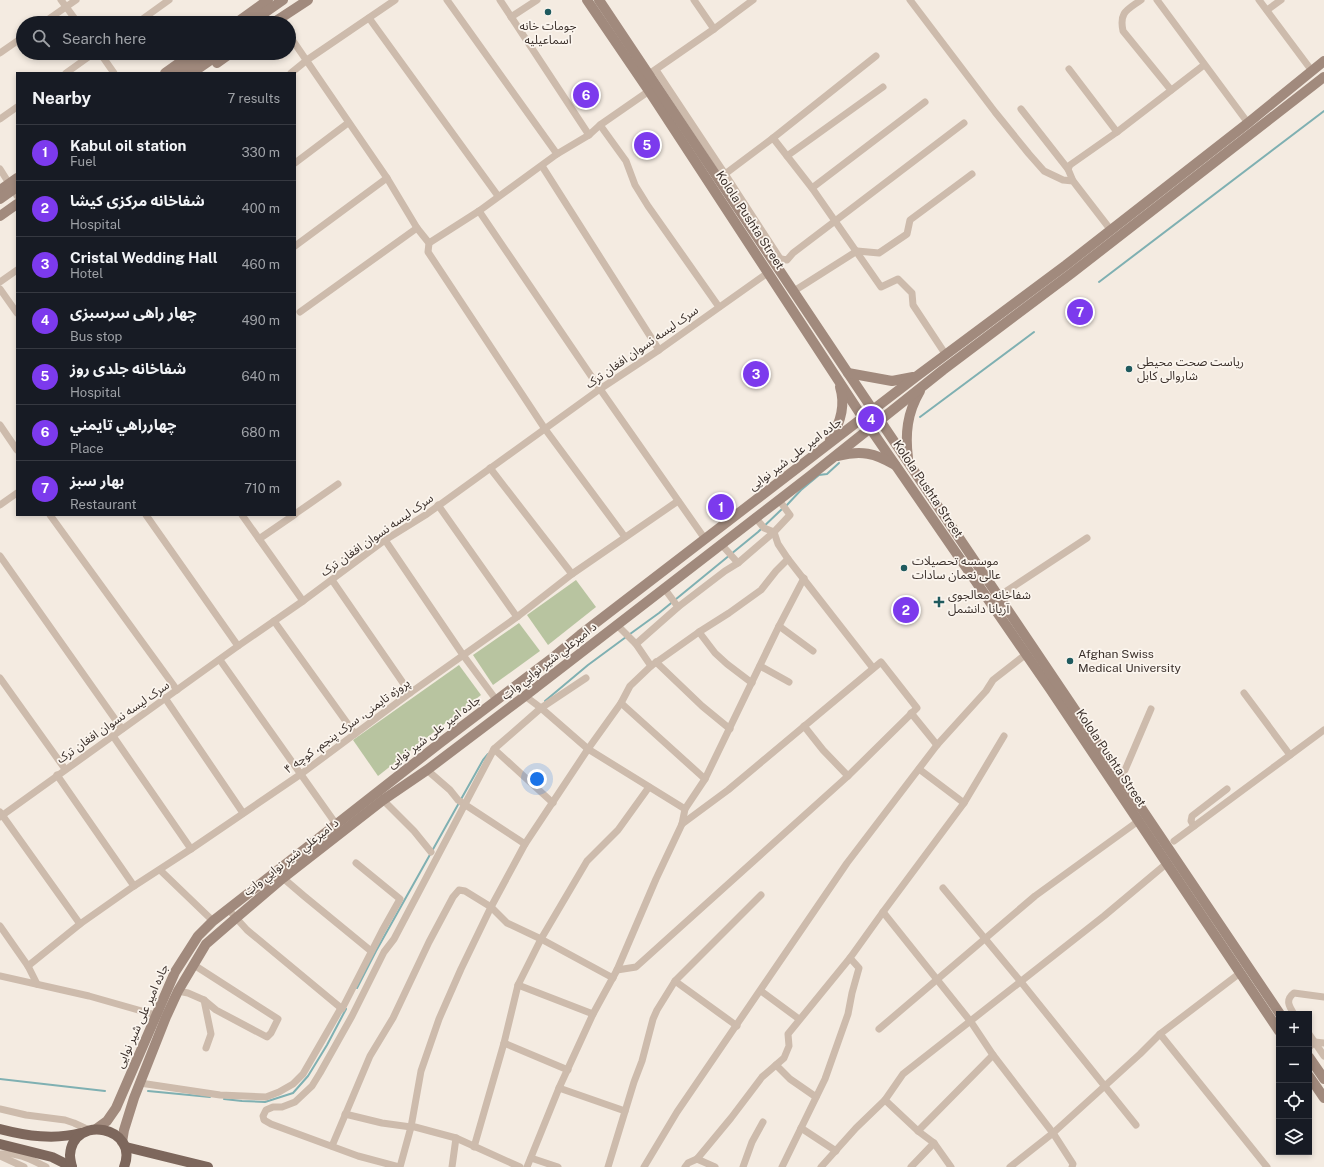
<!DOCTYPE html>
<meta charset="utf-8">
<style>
:root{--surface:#171b24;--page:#20242c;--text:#f1f3f6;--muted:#9ea1a6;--line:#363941;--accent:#7c3aed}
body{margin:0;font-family:"Public Sans","Noto Sans Arabic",sans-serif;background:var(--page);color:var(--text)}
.controls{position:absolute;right:12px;bottom:12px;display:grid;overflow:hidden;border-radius:0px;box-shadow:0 2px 6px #0003}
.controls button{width:36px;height:36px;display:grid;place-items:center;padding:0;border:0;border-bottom:1px solid var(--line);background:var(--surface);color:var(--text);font:20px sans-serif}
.you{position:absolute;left:537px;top:779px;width:14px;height:14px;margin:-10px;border:3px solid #fff;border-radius:50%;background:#1a73e8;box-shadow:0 0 0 6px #1a73e833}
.badge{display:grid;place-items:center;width:26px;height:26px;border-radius:50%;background:var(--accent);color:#fff;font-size:13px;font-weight:700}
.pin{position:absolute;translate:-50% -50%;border:2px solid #fff;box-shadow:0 1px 4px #0006}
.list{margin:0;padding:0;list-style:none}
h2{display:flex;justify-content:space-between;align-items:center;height:52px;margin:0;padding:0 16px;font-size:17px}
h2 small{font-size:13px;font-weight:400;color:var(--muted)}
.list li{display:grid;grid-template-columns:26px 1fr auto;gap:12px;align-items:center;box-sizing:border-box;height:56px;padding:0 16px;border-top:1px solid var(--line)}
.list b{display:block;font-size:15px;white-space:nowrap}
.list p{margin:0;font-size:13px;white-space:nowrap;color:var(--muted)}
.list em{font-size:13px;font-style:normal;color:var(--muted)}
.icon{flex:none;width:22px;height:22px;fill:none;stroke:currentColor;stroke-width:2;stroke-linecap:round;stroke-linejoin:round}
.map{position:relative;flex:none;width:1324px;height:1167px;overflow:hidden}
.search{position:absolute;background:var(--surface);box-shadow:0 2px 6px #0003;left:16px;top:16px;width:280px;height:44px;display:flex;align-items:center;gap:10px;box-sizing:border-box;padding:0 14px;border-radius:22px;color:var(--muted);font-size:15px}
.panel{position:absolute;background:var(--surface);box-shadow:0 2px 6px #0003;left:16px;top:72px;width:280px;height:444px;border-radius:0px}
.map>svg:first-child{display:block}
.green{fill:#b8c4a0}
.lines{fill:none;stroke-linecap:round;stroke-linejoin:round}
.stream{stroke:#7fb0b2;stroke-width:2}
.street{stroke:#cdbbac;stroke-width:7}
.secondary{stroke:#a18a7d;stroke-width:10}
.primary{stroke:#7d675c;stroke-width:10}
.poi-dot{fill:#1f5a5e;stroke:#fbf5ee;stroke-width:1.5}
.labels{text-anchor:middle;stroke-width:3.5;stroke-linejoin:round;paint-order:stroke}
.poi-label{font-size:12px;fill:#3b302b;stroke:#fbf5ee;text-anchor:start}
.street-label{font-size:12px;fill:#3b302b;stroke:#fbf5ee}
</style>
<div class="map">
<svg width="1324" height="1167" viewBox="0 0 1324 1167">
<rect width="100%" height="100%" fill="#f4ebe1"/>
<g class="green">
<path d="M 576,580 L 596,607 L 548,645 L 527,615 Z"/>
<path d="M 519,623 L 540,651 L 493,685 L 473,655 Z"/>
<path d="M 459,665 L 481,695 L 378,776 L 353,740 Z"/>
</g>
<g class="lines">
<g class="stream">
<path d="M 1099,282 L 1324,111"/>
<path d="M 920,417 L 1034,332"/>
<path d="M 786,506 L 801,490 L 819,475 L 827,474 L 839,463"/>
<path d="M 630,634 L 659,613 L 758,532 L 782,509"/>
<path d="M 545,701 L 588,665 L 626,637"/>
<path d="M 357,988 L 376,951 L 483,760 L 488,754"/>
<path d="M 0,1079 L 105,1091"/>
<path d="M 148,1091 L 210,1097"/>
<path d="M 224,1099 L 242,1101 L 265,1102 L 293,1093 L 308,1076 L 327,1045 L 346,1009"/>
</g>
<g class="street">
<path d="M 61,0 L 78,23"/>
<path d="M 447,0 L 557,154"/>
<path d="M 500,0 L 589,135"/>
<path d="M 694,0 L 714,29"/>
<path d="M 910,0 L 995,112 L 1029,154 L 1044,171 L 1063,180 L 1073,181 L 1110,229"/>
<path d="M 1141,0 C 1127,10 1119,12 1123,31 L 1171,90"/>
<path d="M 1157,0 L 1248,123"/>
<path d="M 1259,0 L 1312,71"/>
<path d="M 1267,10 L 1281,0"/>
<path d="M 511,17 L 537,0"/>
<path d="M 369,18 L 498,196"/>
<path d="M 43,23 L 76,0"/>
<path d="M 137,23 L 169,0"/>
<path d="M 289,35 L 387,178 L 417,228 L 429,243 L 428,252 L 545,429 L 625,537"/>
<path d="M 0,53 L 23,37"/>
<path d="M 100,53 L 114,73"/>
<path d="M 1069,69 L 1117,132"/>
<path d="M 656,70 L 725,174 L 779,257 L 781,259 L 787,260 L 793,253 L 964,123"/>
<path d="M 652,72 L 714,29 L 753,0"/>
<path d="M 66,73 L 94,53"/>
<path d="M 291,73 L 307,60 L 395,0"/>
<path d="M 1021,109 L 1068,169"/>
<path d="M 0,119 L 17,107"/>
<path d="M 600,125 L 626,161 L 635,185 L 648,206 L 719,307"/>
<path d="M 773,138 L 876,56"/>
<path d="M 787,156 L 883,87"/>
<path d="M 295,163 L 348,123"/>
<path d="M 542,166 L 659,350"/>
<path d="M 0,169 L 17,196"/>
<path d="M 725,174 L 773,138 L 812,188 L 881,287 L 898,279 L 912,293 L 913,305 L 946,355"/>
<path d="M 1073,181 L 1068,169 L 1070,165 L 1117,132 L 1204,65"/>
<path d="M 812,188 L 925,102"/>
<path d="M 479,211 L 600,389 L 705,539"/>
<path d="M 429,243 L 479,211 L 557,154 L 589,135 L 600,125 L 649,91"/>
<path d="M 295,246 L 387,178"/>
<path d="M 0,282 L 17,270"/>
<path d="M 0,289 L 17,313"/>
<path d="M 794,291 L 857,251 L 879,253 L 907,234 L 910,220 L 972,174"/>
<path d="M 300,312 L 417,228"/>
<path d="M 0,425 L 17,450"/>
<path d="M 490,468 L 572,574"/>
<path d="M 0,505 L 17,493"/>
<path d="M 438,505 L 517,617"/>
<path d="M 295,514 L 338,484"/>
<path d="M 50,515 L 177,690"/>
<path d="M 146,515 L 238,646"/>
<path d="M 242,515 L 303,601"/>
<path d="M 755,517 L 764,528 L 774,532 L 778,544 L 788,559 L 873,668"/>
<path d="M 259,539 L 294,515"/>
<path d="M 385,540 L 463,655 L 497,701"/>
<path d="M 721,544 L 738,563"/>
<path d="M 0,556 L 122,729"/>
<path d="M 332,580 L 410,693"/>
<path d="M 664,588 L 678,607"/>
<path d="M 999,596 L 1087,538"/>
<path d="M 274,621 L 355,734"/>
<path d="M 617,625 L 636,644 L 651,666"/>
<path d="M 779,626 L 813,651"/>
<path d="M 699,632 L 715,653 L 727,664 L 752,683"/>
<path d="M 636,644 L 678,607 L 725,571 L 738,563 L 774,532 L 790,515 L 779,500"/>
<path d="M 220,660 L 336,824"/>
<path d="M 656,662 L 702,706 L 730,729"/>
<path d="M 760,666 L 789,682"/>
<path d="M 0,678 L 65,769"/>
<path d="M 1244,693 L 1290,755"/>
<path d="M 525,696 L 541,708 L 588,749 L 685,809"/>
<path d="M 165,698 L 243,813"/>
<path d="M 621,703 L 705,779"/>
<path d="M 911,713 L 937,745"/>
<path d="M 804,726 L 823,750 L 848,776"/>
<path d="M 113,736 L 191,849"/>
<path d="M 494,749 L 553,803"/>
<path d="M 919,769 L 964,803"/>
<path d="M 427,770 L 450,790 L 458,800 L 525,844"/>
<path d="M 1125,770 L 1151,709"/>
<path d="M 57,775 L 134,886"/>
<path d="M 383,800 L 414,831 L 431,852"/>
<path d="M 0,812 L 80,924"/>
<path d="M 0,817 L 238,646 L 303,601 L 385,540 L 427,514 L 600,389 L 659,350 L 769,272"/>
<path d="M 1194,826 L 1191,821 L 1192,816 L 1227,789"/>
<path d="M 1174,841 L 1324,730"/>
<path d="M 160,870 L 213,921"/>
<path d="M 283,878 L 304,896 L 371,951"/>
<path d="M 943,888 L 1021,982 L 1136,1125"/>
<path d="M 228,909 L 247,930 L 341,1008"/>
<path d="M 883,912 L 971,1022 L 993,1055 L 1053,1133 L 1073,1164 L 1072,1167"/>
<path d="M 0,926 L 28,966 L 37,984"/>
<path d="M 28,966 L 80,924 L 134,886 L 191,849 L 301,774 L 410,693 L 517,617 L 572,574 L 678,501"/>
<path d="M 617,970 L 636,967 L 848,776 L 917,708 L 881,662 L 728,790 L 682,824"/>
<path d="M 0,976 L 89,996 L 156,1015"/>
<path d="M 675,981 L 737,1026"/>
<path d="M 518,985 L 593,1014"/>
<path d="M 178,991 L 188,993 L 204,1000 L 216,1010 L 267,1037 L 271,1033 L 278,1019 L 194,965"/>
<path d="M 761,991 L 799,1019"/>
<path d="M 204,1000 L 211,1034 L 206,1048"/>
<path d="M 1294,1014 C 1289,1006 1285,1000 1294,993 L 1324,997"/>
<path d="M 879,1029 L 1035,896 L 1137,822"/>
<path d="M 1160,1034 L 1267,1167"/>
<path d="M 1309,1034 L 1324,1056"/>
<path d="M 504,1043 L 568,1070"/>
<path d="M 1309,1047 L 1315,1042 L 1324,1043"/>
<path d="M 776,1065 L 790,1079 L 816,1097"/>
<path d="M 140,1083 L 220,1095 L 266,1097 L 279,1092 L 293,1084 L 303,1074 L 341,1008 L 342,1009 L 382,931 L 400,899 L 356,863"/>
<path d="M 559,1088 L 625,1111"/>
<path d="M 885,1100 L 918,1131 L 934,1143 L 951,1167"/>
<path d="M 0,1109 L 26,1115 L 65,1120 L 74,1123 L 89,1130"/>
<path d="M 345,1114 L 382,1123 L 411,1127 L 415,1127 L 456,1138 L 520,1167"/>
<path d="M 801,1128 L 836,1151"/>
<path d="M 918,1131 L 993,1055"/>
<path d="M 332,1146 L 370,1056 L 393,1018 L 429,942 L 453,897 L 459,890 L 465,891 L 491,907 L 507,923 L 541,939 L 613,978"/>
<path d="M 474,1147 L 504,1043 L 518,985 L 541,939 L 587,861 L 618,830 L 649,787"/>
<path d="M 0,1154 C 18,1152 30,1159 46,1167"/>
<path d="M 0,1156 L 24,1167"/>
<path d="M 531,1158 L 558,1167"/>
<path d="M 697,1159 L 715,1167"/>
<path d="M 399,1167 L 358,1156 L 271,1124 L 264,1120 L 263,1116 L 266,1110 L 273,1107 L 282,1107 L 295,1102 L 312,1086 L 320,1073 L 352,1016 L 384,952 L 394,939 L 494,749 L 541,708 L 586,678"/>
<path d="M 400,1167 L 411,1127 L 421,1071 L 439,1019 L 461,969 L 491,907 L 525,844 L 588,749 L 621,703 L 630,686 L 651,666 L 699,632 L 729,613 L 761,590 L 776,571 L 788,559"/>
<path d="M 452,1167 L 456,1138"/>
<path d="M 527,1167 L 559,1088 L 593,1014 L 617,970 L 656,879 L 682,824 L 685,809 L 705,779 L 779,626 L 804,578"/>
<path d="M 608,1167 L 634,1082 L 642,1061 L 653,1019 L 657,1010 L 675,981 L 761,895"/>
<path d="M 644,1167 L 677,1112 L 847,863 L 937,745 L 986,691 L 993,680 L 1025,655"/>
<path d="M 685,1167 L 688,1163 L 697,1159 L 731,1118 L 762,1077 L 784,1058 L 789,1046 L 788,1034 L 850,958"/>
<path d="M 743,1167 L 752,1142 L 763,1122"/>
<path d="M 782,1167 L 825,1079 L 848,1014 L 852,993 L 859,968 L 850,958 L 883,912 L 964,803 L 1004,736"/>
<path d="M 821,1167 L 856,1128 L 885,1100 L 903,1074 L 1104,916 L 1166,864"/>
<path d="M 911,1167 L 934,1143"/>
<path d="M 1010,1167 L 1053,1133 L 1140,1054 L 1160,1034 L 1240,973"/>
</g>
<g class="secondary">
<path d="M 587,0 L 649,91 L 863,418 L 1050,689 L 1279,1031"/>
<path d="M 599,0 L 848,373 L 1280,1014"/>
<path d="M 236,23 L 268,0"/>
<path d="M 250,23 L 283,0"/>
<path d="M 273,23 L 308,0"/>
<path d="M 217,63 L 231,53"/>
<path d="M 165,73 L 193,53"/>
<path d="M 179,73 L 207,53"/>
<path d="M 192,73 L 221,53"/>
<path d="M 0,190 L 17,178"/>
<path d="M 0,199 L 17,187"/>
<path d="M 0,216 L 17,204"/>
<path d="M 848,373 L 892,381 L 913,377"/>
<path d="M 830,440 C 840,424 846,406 840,387"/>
<path d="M 838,456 C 861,450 875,453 895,465"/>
<path d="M 908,458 C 905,434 907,413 920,391"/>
<path d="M 1309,1057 L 1324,1079"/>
<path d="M 1309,1076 L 1324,1098"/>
<path d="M 96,1129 L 107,1121 L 116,1108 L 175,972 L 198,936 L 213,921 L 440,743 L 551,659 L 580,635 L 917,376 L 1066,265 L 1248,123 L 1324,61"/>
<path d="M 122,1142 L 124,1130 L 134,1098 L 166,1017 L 178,991 L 206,944 L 236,918 L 283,878 L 383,800 L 427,770 L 525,696 L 810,476 L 943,370 L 1072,273 L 1324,77"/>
</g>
<g class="primary">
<path d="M 0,1129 C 27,1136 54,1140 81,1133"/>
<path d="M 0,1144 L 52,1157 L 72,1167"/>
<path d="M 126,1147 L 208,1167"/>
<path d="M 72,1167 C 71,1163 70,1159 70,1155 C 73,1113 140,1127 124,1167"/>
</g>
</g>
<g class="poi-dot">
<circle cx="548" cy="12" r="4"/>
<circle cx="1129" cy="369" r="4"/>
<circle cx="904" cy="568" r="4"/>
<path d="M937 596h4v4h4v4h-4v4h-4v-4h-4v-4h4z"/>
<circle cx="1070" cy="661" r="4"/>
</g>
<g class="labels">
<g class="poi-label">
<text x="548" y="30" text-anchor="middle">جومات خانه<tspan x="548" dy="14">اسماعيليه</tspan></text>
<text x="1137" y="366">ریاست صحت محیطی<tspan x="1137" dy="14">شاروالی کابل</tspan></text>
<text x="912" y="565">موسسه تحصیلات<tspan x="912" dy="14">عالی نعمان سادات</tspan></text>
<text x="948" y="599">شفاخانه معالجوی<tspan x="948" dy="14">آریانا دانشمل</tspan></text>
<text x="1078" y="658">Afghan Swiss<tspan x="1078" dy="14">Medical University</tspan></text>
</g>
<g class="street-label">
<text transform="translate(750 220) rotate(57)" y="4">Kolola Pushta Street</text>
<text transform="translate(642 347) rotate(-35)" y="4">سرک لیسه نسوان افغان‌ ترک</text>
<text transform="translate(795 454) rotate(-37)" y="4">جاده امیر علی شیر نوایی</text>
<text transform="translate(928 489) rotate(56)" y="4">Kolola Pushta Street</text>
<text transform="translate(377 535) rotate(-35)" y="4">سرک لیسه نسوان افغان‌ ترک</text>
<text transform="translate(549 661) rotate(-38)" y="4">د امیرعلي شیر نوايي واټ</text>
<text transform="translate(113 722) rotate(-35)" y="4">سرک لیسه نسوان افغان‌ ترک</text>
<text transform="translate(347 726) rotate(-36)" y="4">پروژه تایمنی، سرک پنجم، کوچه ۴</text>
<text transform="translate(434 732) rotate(-37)" y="4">جاده امیر علی شیر نوایی</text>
<text transform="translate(1111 758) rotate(56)" y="4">Kolola Pushta Street</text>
<text transform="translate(291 857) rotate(-38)" y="4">د امیرعلي شیر نوايي واټ</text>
<text transform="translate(142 1016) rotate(-66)" y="4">جاده امیر علی شیر نوایی</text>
</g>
</g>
</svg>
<div class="controls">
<button>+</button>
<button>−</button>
<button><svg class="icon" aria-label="locate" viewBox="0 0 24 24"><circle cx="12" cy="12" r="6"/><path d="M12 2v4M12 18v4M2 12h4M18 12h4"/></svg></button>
<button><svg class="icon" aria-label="layers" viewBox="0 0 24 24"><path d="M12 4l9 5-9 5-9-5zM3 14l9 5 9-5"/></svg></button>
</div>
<div class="you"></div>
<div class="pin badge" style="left:721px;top:507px">1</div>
<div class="pin badge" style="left:906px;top:610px">2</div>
<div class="pin badge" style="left:756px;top:374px">3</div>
<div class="pin badge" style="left:871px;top:419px">4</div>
<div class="pin badge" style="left:647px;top:145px">5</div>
<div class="pin badge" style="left:586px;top:95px">6</div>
<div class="pin badge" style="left:1080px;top:312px">7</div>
<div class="search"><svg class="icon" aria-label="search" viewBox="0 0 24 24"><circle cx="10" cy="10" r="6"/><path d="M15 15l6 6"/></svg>Search here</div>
<section class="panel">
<h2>Nearby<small>7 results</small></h2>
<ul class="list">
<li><span class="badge">1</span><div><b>Kabul oil station</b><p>Fuel</p></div><em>330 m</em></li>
<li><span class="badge">2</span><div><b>شفاخانه مرکزی کیشا</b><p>Hospital</p></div><em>400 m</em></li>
<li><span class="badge">3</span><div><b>Cristal Wedding Hall</b><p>Hotel</p></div><em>460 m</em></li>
<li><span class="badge">4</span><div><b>چهار راهی سرسبزی</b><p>Bus stop</p></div><em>490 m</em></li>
<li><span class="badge">5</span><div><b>شفاخانه جلدی روز</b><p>Hospital</p></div><em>640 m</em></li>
<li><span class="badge">6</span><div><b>چهارراهي تايمني</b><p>Place</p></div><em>680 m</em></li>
<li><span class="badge">7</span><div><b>بهار سبز</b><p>Restaurant</p></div><em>710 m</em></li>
</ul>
</section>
</div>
